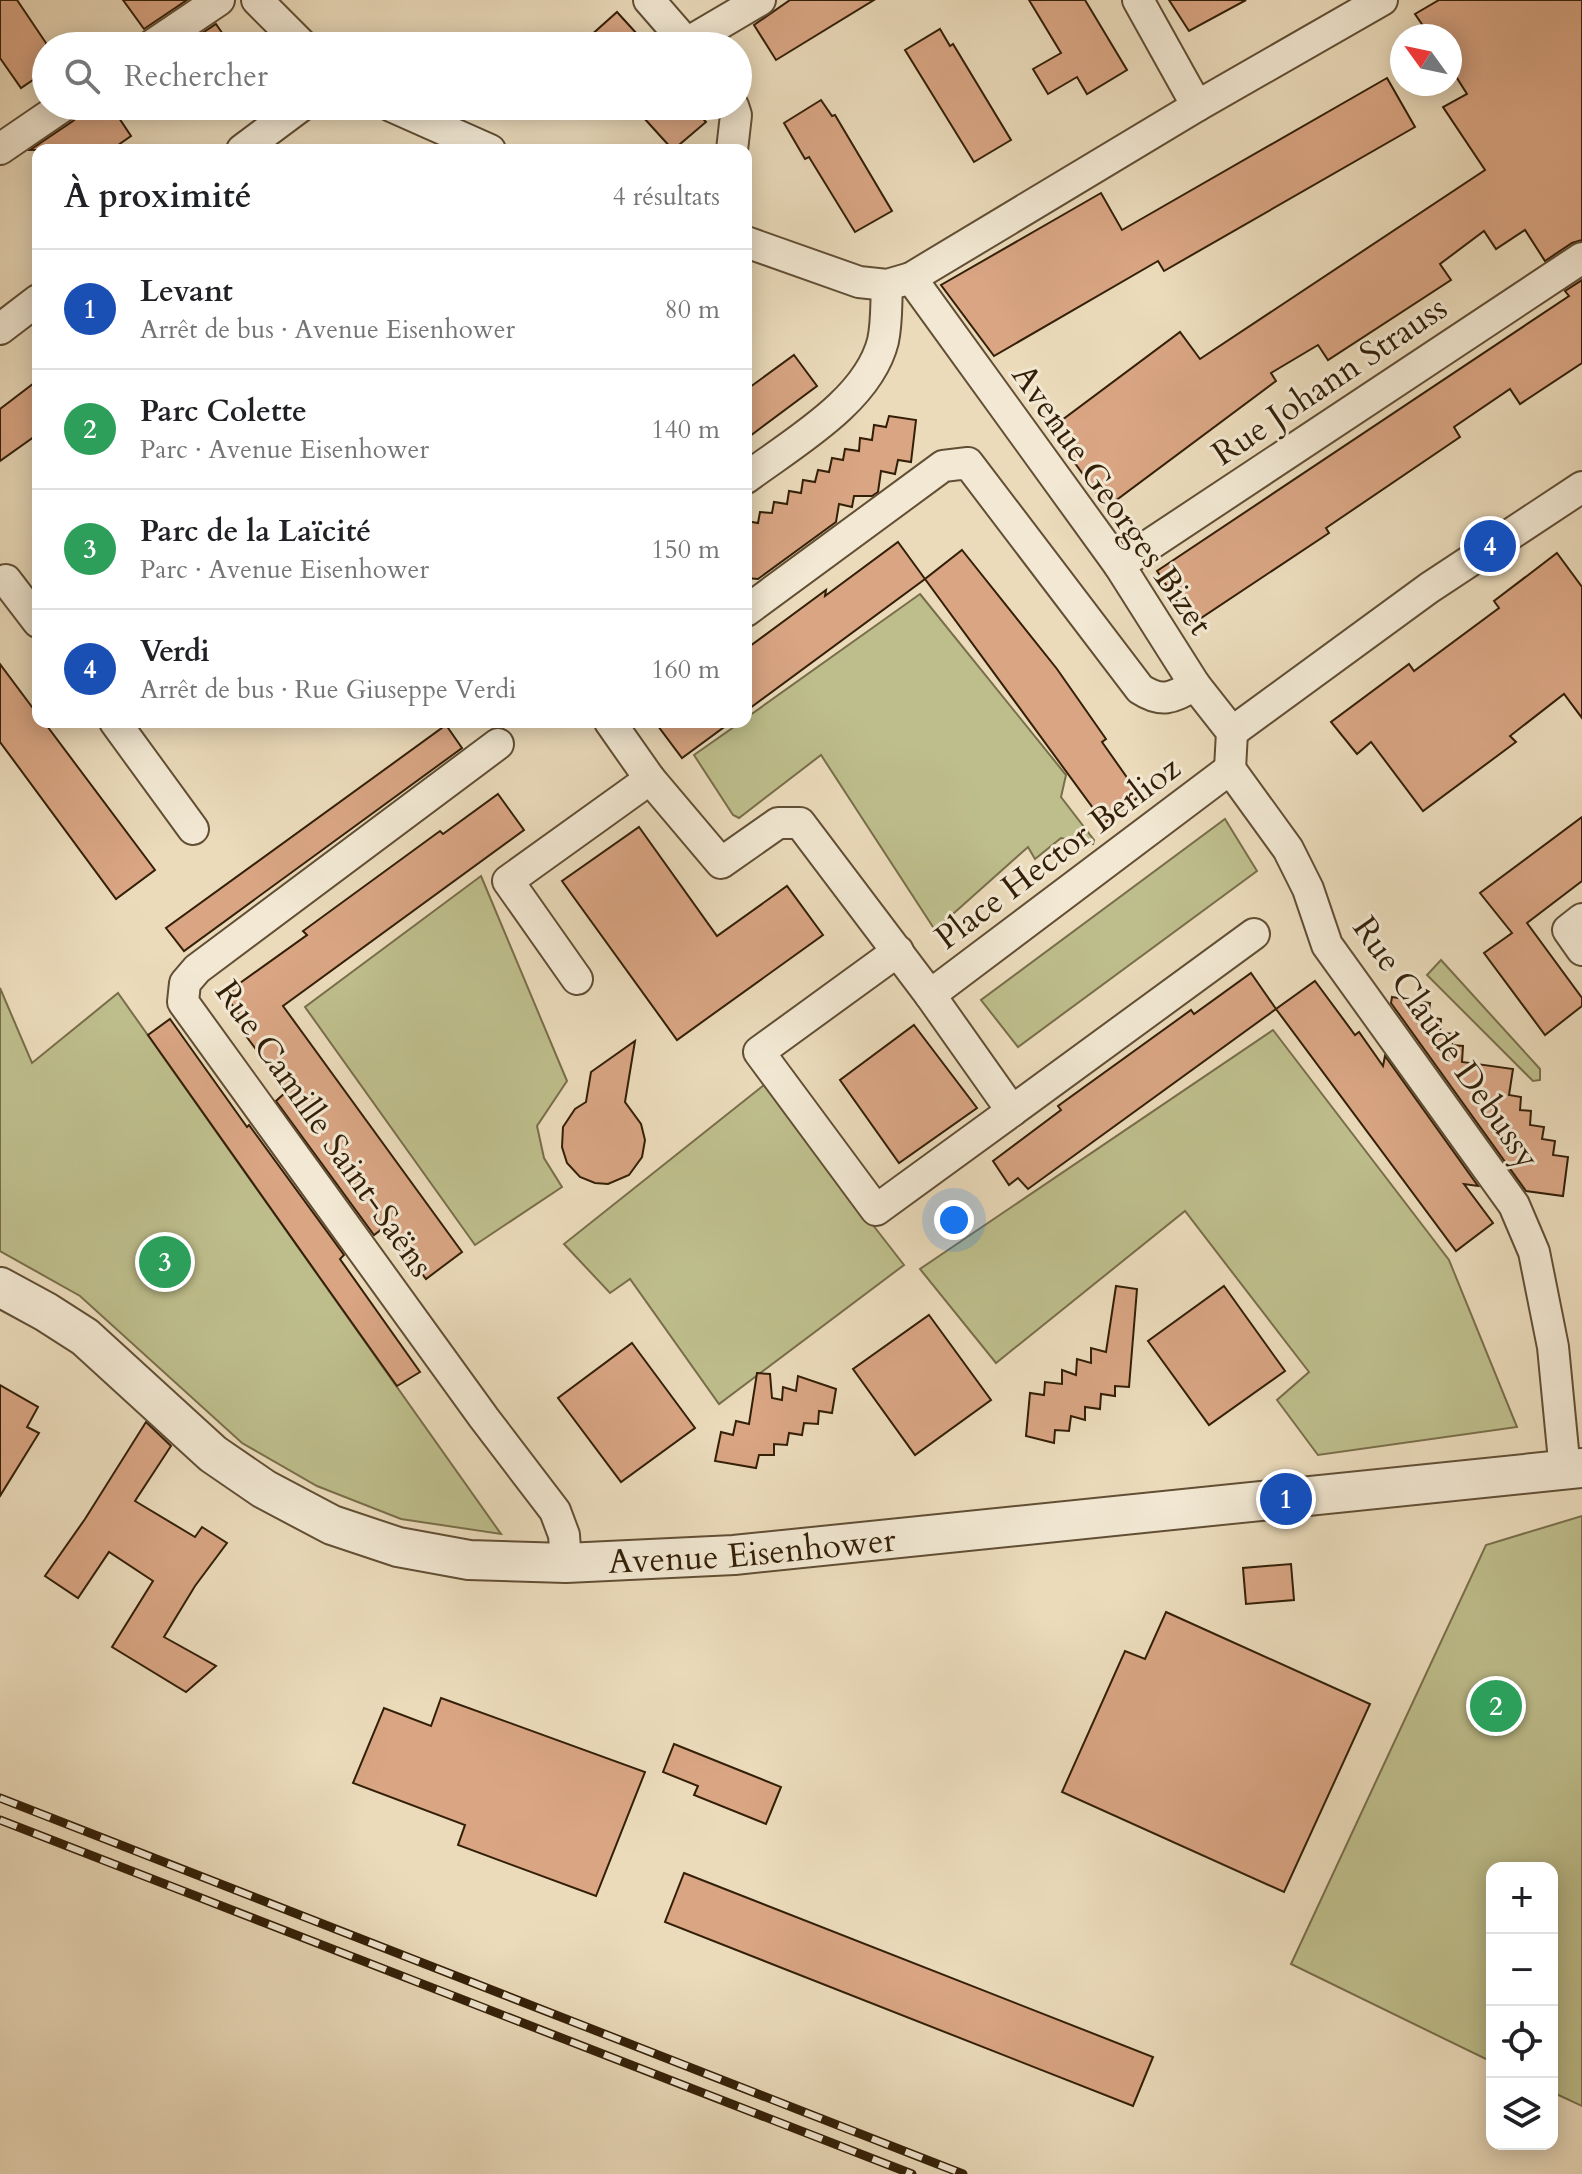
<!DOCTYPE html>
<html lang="fr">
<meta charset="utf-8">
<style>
:root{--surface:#fff;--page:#f2f2f2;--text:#202124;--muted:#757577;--line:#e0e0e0;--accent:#8f2418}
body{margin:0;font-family:Cardo,serif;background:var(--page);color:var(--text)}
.controls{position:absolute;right:24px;bottom:24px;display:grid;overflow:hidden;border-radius:16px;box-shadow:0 4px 20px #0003}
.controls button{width:72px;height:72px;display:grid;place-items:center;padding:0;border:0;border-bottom:2px solid var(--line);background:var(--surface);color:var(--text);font:40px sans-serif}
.compass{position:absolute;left:1390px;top:24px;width:72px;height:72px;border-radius:50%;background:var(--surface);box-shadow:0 4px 20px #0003;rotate:303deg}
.you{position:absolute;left:954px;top:1220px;width:28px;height:28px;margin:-20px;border:6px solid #fff;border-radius:50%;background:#1a73e8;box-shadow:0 0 0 12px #1a73e833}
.badge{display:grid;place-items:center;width:52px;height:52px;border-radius:50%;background:var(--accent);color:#fff;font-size:26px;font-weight:700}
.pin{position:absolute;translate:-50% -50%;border:4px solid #fff;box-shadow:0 2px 8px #0006}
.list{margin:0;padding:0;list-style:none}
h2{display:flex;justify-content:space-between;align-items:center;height:104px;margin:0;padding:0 32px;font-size:34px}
h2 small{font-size:26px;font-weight:400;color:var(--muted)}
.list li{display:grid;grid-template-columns:52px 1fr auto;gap:24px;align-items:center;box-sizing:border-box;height:120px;padding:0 32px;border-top:2px solid var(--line)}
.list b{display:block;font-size:30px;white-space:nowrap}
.list p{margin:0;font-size:26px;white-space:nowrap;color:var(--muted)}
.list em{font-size:26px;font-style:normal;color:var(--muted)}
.icon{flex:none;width:44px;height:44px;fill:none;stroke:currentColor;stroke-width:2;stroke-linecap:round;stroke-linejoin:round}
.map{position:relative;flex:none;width:1582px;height:2174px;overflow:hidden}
.search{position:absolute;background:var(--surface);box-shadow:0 4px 20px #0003;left:32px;top:32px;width:720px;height:88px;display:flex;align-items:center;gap:20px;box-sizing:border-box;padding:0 28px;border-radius:44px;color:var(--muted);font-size:30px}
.panel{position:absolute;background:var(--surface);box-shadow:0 4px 20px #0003;left:32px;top:144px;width:720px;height:584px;border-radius:16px}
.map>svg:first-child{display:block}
.green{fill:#bebe8c;stroke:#786e4a;stroke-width:2}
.building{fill:#d9a583;stroke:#331f07;stroke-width:2}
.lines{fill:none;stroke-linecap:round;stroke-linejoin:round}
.minor-casing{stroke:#614e34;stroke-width:34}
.tertiary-casing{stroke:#614e34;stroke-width:42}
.minor{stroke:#f2e8d3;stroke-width:30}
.tertiary{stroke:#f2e8d3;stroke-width:38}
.rail-casing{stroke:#331f07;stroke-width:9}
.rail{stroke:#f2e8d3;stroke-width:6;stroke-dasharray:18;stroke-linecap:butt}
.labels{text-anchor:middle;stroke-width:6;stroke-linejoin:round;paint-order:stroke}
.street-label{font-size:34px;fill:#331f07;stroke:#f2e8d3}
</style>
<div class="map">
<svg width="1582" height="2174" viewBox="0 0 1582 2174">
<rect width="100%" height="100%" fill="#ebdbbb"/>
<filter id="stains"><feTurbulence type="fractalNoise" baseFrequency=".0025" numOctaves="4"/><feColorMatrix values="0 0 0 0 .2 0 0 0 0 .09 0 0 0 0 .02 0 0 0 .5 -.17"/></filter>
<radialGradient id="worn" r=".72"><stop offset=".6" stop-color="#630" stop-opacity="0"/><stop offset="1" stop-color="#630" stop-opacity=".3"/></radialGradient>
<g class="green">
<path d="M 920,594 L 1066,775 L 1061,797 L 1094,840 L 1093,844 L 1061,838 L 1035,859 L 1028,847 L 935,930 L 821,755 L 739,818 L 733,815 L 694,755 L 741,722 L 746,722 L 746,718 Z"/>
<path d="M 1225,819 L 1257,871 L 1018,1047 L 981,1000 Z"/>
<path d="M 481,876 L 567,1081 L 537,1126 L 544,1158 L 562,1187 L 475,1245 L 305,1007 Z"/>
<path d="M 1441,960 L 1540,1069 L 1540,1080 L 1533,1081 L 1427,975 Z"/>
<path d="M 0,988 L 32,1063 L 118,993 L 501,1534 L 401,1519 L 317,1486 L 242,1443 L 80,1296 L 0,1251 Z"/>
<path d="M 1273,1030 L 1449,1260 L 1517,1427 L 1318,1455 L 1277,1400 L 1309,1372 L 1185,1211 L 996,1363 L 920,1269 Z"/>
<path d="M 764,1085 L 904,1265 L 719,1404 L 630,1279 L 610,1293 L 564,1244 Z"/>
<path d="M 1582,1516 L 1582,2106 L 1552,2092 L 1552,1868 L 1492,1868 L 1492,2062 L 1291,1964 L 1486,1545 Z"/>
</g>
<g class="building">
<path d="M 0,0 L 17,0 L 46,43 L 46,71 L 21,88 L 0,58 Z"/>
<path d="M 123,0 L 187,0 L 144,29 Z"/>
<path d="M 790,0 L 874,0 L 776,60 L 754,25 Z"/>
<path d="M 1029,0 L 1085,0 L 1127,70 L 1087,94 L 1077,77 L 1048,94 L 1033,69 L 1061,53 Z"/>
<path d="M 1169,0 L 1246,0 L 1189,31 Z"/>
<path d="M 1439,0 L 1582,0 L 1582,240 L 1572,243 L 1545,261 L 1525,230 L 1496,249 L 1484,231 L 1440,264 L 1451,280 L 1328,360 L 1318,345 L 1271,373 L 1276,381 L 1107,507 L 1050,429 L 1180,332 L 1200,359 L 1485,170 L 1443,107 L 1467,94 L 1450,67 L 1450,36 L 1430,36 L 1415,14 Z"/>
<path d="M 617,12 L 648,46 L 579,46 Z"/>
<path d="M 216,24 L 231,46 L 183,46 Z"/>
<path d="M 940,29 L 950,46 L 953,44 L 1011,140 L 974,162 L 905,50 Z"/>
<path d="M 1387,78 L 1415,127 L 1164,271 L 1158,261 L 994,356 L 941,285 L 1101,193 L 1122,230 Z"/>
<path d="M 821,100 L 832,116 L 835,115 L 892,211 L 855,232 L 809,157 L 805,159 L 784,123 Z"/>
<path d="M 89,106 L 111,106 L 131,136 L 111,150 L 30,150 L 73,121 Z"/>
<path d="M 633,106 L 692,106 L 706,122 L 673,150 Z"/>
<path d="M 1582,280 L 1582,363 L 1520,404 L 1510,389 L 1454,427 L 1460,437 L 1326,528 L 1329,533 L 1192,624 L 1157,571 L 1569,296 L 1565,291 Z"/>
<path d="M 794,355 L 817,386 L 746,439 L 746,390 Z"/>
<path d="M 38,380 L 38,434 L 0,461 L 0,409 Z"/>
<path d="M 889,416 L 916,420 L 911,462 L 898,460 L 895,474 L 881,471 L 878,492 L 872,496 L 854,496 L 852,507 L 839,504 L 836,522 L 758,579 L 746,578 L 746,521 L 758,523 L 760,512 L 772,513 L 774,502 L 787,504 L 789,491 L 801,493 L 803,480 L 815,482 L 818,470 L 829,472 L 832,458 L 843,460 L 845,449 L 859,451 L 860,438 L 872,440 L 874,425 L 886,427 Z"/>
<path d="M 898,542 L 925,579 L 746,711 L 746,649 L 826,590 L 825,596 Z"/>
<path d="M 962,550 L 1057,669 L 1106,739 L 1102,742 L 1140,796 L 1104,823 L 925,579 Z"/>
<path d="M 1557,553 L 1582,587 L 1582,718 L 1564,694 L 1510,736 L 1516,742 L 1423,811 L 1371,742 L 1357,754 L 1331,722 L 1409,664 L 1414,671 L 1499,608 L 1494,601 Z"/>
<path d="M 0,664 L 38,715 L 38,722 L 44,722 L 155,870 L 116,899 L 0,742 Z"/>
<path d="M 655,722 L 731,722 L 682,758 Z"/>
<path d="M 446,725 L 462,748 L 184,951 L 166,928 Z"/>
<path d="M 498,794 L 524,830 L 283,1006 L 462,1252 L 426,1279 L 386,1226 L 374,1235 L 276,1101 L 287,1091 L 246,1036 L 252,1031 L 230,1002 L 233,988 L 307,935 L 303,931 L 440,831 L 443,834 Z"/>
<path d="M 1582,817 L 1582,881 L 1527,923 L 1582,998 L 1582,1006 L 1545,1035 L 1484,953 L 1512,933 L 1480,893 Z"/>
<path d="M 639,827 L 717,936 L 787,886 L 823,935 L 677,1040 L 562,881 Z"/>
<path d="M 1251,973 L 1276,1009 L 1028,1189 L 1018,1178 L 1009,1185 L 993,1161 L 1061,1110 L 1058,1106 L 1191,1010 L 1194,1014 Z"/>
<path d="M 1315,981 L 1355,1035 L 1359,1032 L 1383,1066 L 1385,1056 L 1478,1186 L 1464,1184 L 1493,1223 L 1456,1251 L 1276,1009 Z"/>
<path d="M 1392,997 L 1430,1003 L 1428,1017 L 1441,1019 L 1440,1032 L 1453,1034 L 1452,1045 L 1463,1046 L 1462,1062 L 1513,1069 L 1509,1095 L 1521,1097 L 1520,1110 L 1531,1111 L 1530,1125 L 1544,1127 L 1542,1139 L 1555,1141 L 1553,1155 L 1568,1157 L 1563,1196 L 1526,1191 L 1391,1003 Z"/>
<path d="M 170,1019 L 247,1127 L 249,1125 L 344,1255 L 340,1259 L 420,1372 L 397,1386 L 318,1275 L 148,1035 Z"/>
<path d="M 914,1025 L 977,1108 L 899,1163 L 840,1080 Z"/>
<path d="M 635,1041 L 625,1102 L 641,1124 L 645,1140 L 642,1157 L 629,1175 L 608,1184 L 595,1183 L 580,1177 L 567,1163 L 562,1147 L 563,1127 L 575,1109 L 586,1102 L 591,1072 Z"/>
<path d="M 1116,1286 L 1137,1289 L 1129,1387 L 1115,1386 L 1115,1396 L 1101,1394 L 1100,1409 L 1085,1407 L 1085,1420 L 1071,1416 L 1069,1431 L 1055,1430 L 1054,1443 L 1026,1436 L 1030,1393 L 1044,1395 L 1045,1382 L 1062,1384 L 1062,1370 L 1076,1375 L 1077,1359 L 1091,1363 L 1091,1348 L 1106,1352 Z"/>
<path d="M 1224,1286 L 1285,1371 L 1209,1425 L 1148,1341 Z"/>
<path d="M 929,1315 L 991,1400 L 915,1455 L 853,1369 Z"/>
<path d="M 632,1343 L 695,1428 L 621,1482 L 558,1398 Z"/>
<path d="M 757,1373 L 770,1374 L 772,1398 L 782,1400 L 783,1387 L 796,1391 L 798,1376 L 836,1389 L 832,1413 L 819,1411 L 818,1424 L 804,1423 L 802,1435 L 789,1433 L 787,1445 L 774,1444 L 774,1455 L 759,1455 L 756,1468 L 715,1461 L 721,1432 L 733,1435 L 736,1421 L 749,1424 Z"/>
<path d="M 0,1385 L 38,1407 L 27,1427 L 39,1433 L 0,1496 Z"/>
<path d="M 146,1422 L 171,1446 L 135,1501 L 195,1537 L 202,1527 L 227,1543 L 195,1586 L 164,1637 L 216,1666 L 186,1692 L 112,1647 L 153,1581 L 109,1552 L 78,1598 L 45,1576 L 85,1519 Z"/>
<path d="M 1291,1564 L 1294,1600 L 1246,1604 L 1243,1568 Z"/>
<path d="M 1166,1612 L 1370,1704 L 1284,1892 L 1062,1792 L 1125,1651 L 1145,1659 Z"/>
<path d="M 441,1698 L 645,1772 L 596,1896 L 458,1845 L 465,1825 L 353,1783 L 384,1708 L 431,1726 Z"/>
<path d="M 674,1744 L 781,1787 L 766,1824 L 694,1795 L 698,1786 L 663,1772 Z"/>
<path d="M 684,1873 L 1153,2057 L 1133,2106 L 665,1922 Z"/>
</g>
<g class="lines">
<g class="minor-casing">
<g id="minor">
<path d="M 257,0 L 303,46"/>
<path d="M 649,0 L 689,46"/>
<path d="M 1138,0 L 1197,106"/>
<path d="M 687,43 L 760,0"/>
<path d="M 151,46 L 219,0"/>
<path d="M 391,106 L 490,150"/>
<path d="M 0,149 L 63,106"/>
<path d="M 242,150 L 301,106"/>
<path d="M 732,150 L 736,115 L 733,106"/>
<path d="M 746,242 L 859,282 L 887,285 L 911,278 L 1197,106 L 1382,0"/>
<path d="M 911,278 L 1119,565 L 1195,685 L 1232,732 L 1230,769"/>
<path d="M 0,329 L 38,300"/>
<path d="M 746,478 C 793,443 868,401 883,341 C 887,323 886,303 887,285"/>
<path d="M 1119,565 L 1582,258"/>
<path d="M 6,580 L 38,622"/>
<path d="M 746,611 L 943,466 L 968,463 L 1140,689 C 1163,704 1173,697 1195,685"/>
<path d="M 115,722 L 193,829"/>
<path d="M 610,722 L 650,779 L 721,863 L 778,823 L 800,823 L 930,995 L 1230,769"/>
<path d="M 1232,732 L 1429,588 L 1582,487"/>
<path d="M 498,744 L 197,969 L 185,983 L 183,1002 L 484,1418 L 555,1511 L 564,1535 L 566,1563"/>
<path d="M 1230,769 L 1288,849 L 1308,889 L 1327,945 L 1514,1205 L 1534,1252 L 1553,1347 L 1565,1471"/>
<path d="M 1582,919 L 1568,930 L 1582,950"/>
<path d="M 898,951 L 759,1052 L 876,1210 L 1012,1111 L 930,995"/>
<path d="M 577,979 L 508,881 L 650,779"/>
<path d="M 1012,1111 L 1254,934"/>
</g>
</g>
<g class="tertiary-casing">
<g id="tertiary">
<path id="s1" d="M 0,1287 L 46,1312 L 85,1337 L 213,1454 L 264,1489 L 332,1525 L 398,1547 L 469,1560 L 566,1563 L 734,1555 L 1582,1468"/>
</g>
</g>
<use href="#minor" class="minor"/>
<use href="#tertiary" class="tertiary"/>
<g class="rail-casing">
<g id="rail">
<path d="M 0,1798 L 963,2174"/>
<path d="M 0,1820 L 912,2174"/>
</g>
</g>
<use href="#rail" class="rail"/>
</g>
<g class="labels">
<g class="street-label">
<text transform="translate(1329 380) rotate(-34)" y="12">Rue Johann Strauss</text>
<text transform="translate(1113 499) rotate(55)" y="12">Avenue Georges Bizet</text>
<text transform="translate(1057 852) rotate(-37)" y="12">Place Hector Berlioz</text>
<text transform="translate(1447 1042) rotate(55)" y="12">Rue Claude Debussy</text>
<text transform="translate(325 1128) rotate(55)" y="12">Rue Camille Saint-Saëns</text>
<text dy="12" stroke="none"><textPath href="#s1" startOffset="836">Avenue Eisenhower</textPath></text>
</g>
</g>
<rect width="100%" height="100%" filter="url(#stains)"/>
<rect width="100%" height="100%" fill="url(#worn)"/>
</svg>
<div class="controls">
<button>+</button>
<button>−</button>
<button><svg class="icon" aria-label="locate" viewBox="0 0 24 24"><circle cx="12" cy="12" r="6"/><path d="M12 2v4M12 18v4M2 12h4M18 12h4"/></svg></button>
<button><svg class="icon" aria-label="layers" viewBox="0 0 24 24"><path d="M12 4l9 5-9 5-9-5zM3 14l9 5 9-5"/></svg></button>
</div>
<svg class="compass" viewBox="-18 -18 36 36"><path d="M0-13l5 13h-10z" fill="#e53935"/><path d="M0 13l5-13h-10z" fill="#757577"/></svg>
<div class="you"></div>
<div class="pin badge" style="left:1286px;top:1499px;background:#1a4fb4">1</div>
<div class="pin badge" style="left:1496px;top:1706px;background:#2e9e5b">2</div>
<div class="pin badge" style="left:165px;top:1262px;background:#2e9e5b">3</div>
<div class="pin badge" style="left:1490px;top:546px;background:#1a4fb4">4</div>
<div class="search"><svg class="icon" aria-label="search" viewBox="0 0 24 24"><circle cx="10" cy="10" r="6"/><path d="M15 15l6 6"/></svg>Rechercher</div>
<section class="panel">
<h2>À proximité<small>4 résultats</small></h2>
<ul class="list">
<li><span class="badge" style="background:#1a4fb4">1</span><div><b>Levant</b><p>Arrêt de bus · Avenue Eisenhower</p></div><em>80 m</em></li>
<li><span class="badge" style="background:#2e9e5b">2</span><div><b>Parc Colette</b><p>Parc · Avenue Eisenhower</p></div><em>140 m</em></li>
<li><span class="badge" style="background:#2e9e5b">3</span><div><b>Parc de la Laïcité</b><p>Parc · Avenue Eisenhower</p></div><em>150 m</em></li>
<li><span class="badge" style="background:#1a4fb4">4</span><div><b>Verdi</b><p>Arrêt de bus · Rue Giuseppe Verdi</p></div><em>160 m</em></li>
</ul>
</section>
</div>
